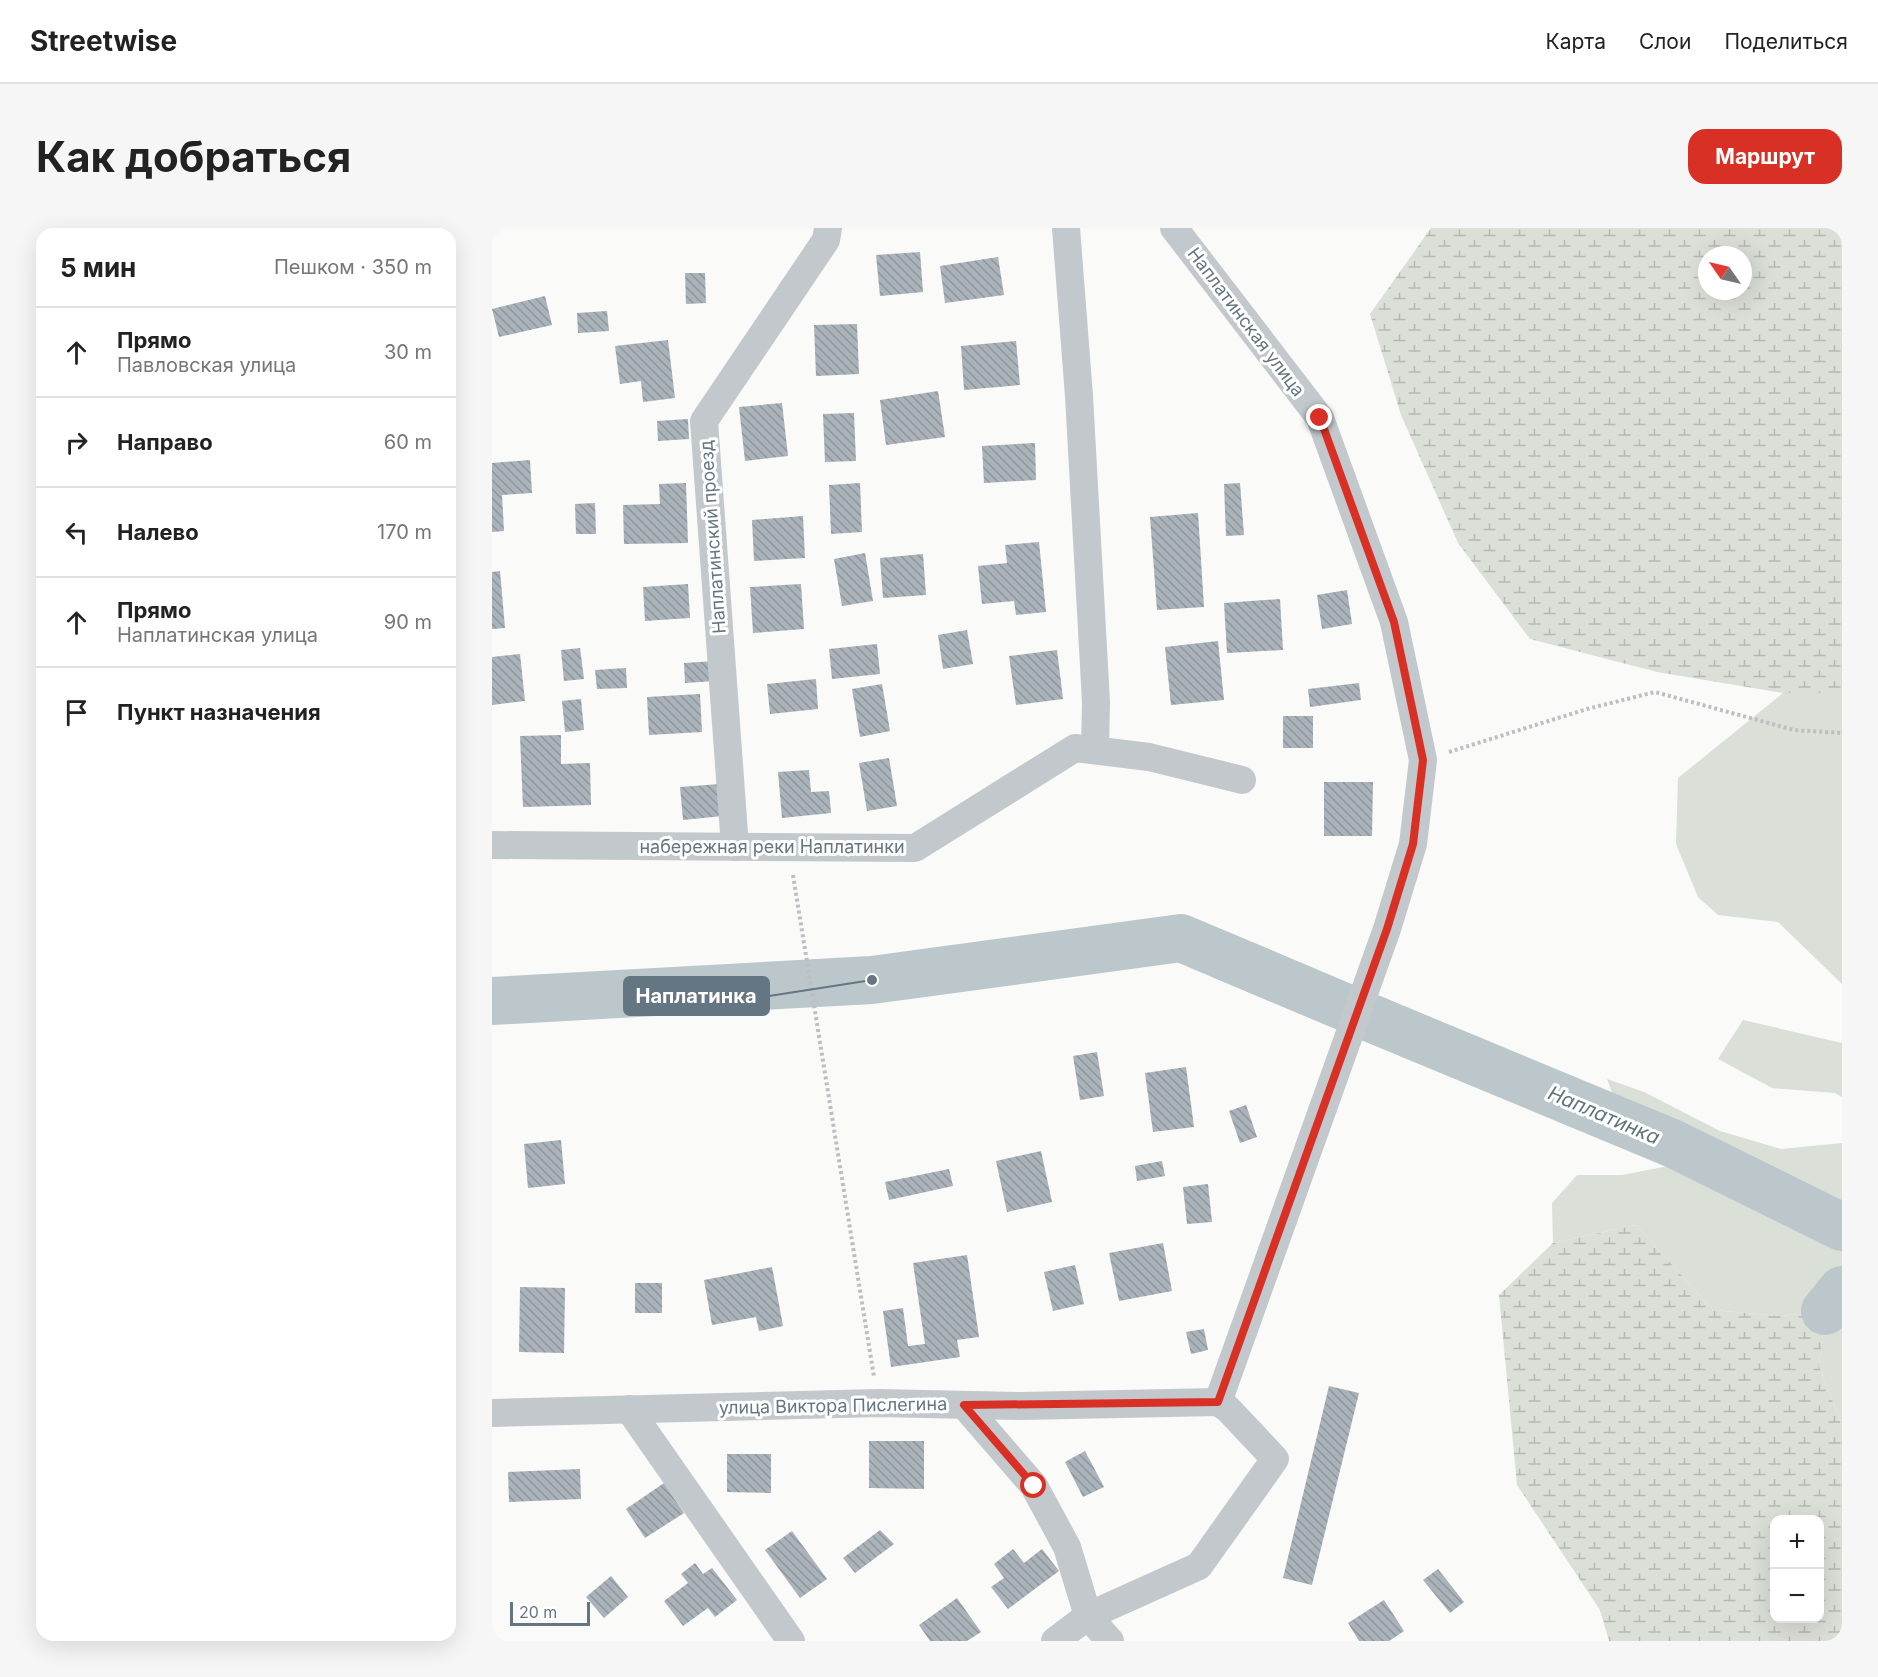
<!DOCTYPE html>
<html lang="ru">
<meta charset="utf-8">
<style>
:root{--surface:#fff;--page:#f6f6f6;--text:#222;--muted:#767676;--line:#e0e0e0;--accent:#d93025}
body{margin:0;font-family:Inter,sans-serif;background:var(--page);color:var(--text)}
.controls{position:absolute;right:18px;bottom:18px;display:grid;overflow:hidden;border-radius:12px;box-shadow:0 6px 24px #0002}
.controls button{width:54px;height:54px;display:grid;place-items:center;padding:0;border:0;border-bottom:2px solid var(--line);background:var(--surface);color:var(--text);font:30px sans-serif}
.compass{position:absolute;left:1206px;top:18px;width:54px;height:54px;border-radius:50%;background:var(--surface);box-shadow:0 6px 24px #0002;rotate:304deg}
.scale{position:absolute;left:18px;bottom:15px;width:80px;box-sizing:border-box;padding-left:6px;border:3px solid #657683;border-top:0;font-size:16px;line-height:21px;white-space:nowrap;color:#657683;-webkit-text-stroke:4px #fff;paint-order:stroke}
.stop{position:absolute;width:18px;height:18px;margin:-14px;border:4px solid #d93025;border-radius:50%;background:#fff}
.stop.end{background:#d93025;border-color:#fff;box-shadow:0 2px 6px #0008}
.list{margin:0;padding:0;list-style:none}
h2{display:flex;justify-content:space-between;align-items:center;height:78px;margin:0;padding:0 24px;font-size:26px}
h2 small{font-size:20px;font-weight:400;color:var(--muted)}
.list li{display:grid;grid-template-columns:39px 1fr auto;gap:18px;align-items:center;box-sizing:border-box;height:90px;padding:0 24px;border-top:2px solid var(--line)}
.list b{display:block;font-size:22px;white-space:nowrap}
.list p{margin:0;font-size:20px;white-space:nowrap;color:var(--muted)}
.list em{font-size:20px;font-style:normal;color:var(--muted)}
.icon{flex:none;width:33px;height:33px;fill:none;stroke:currentColor;stroke-width:2;stroke-linecap:round;stroke-linejoin:round}
.map{position:relative;flex:none;width:1350px;height:1413px;overflow:hidden;border-radius:18px}
header{display:flex;align-items:center;gap:36px;box-sizing:border-box;height:84px;padding:0 30px;background:var(--surface);border-bottom:2px solid var(--line)}
header strong{font-size:28px}
nav{display:flex;gap:33px;margin-inline-start:auto;font-size:21px}
.intro{display:flex;align-items:center;justify-content:space-between;box-sizing:border-box;height:144px;padding:0 36px}
h1{margin:0;font-size:42px}
.button{padding:15px 27px;border-radius:18px;background:var(--accent);color:#fff;font-size:21px;font-weight:700}
main{display:flex;gap:36px;padding:0 36px}
aside{flex:1;background:var(--surface);border-radius:18px;box-shadow:0 6px 24px #0002}
.map>svg:first-child{display:block}
.grass{fill:#dadfd7}
.wetland{fill:url(#wetland-marsh);fill-rule:evenodd}
.lines{fill:none;stroke-linecap:round;stroke-linejoin:round}
.river{stroke:#bbc7cb;stroke-width:48}
.building{fill:url(#building-back-hatch)}
.path{stroke:#bbbfc2;stroke-width:4;stroke-dasharray:3 3;stroke-linecap:butt}
.minor{stroke:#c3c8cc;stroke-width:28}
.route{stroke:#d93025;stroke-width:8}
.labels{text-anchor:middle;stroke-width:6;stroke-linejoin:round;paint-order:stroke}
.street-label{font-size:18px;fill:#657683;stroke:#fff}
.water-label{font-size:20px;font-style:italic;fill:#60757c;stroke:#fff}
.leader{fill:none;stroke:#657683;stroke-width:2}
.callout-dot{fill:#657683;stroke:#fff;stroke-width:2}
.callout{fill:#657683;stroke:#657683;stroke-width:2}
.callout-label{font-size:20px;text-anchor:middle;font-weight:bold;fill:#fff}
</style>
<header>
<strong>Streetwise</strong>
<nav><a>Карта</a><a>Слои</a><a>Поделиться</a></nav>
</header>
<div class="intro"><h1>Как добраться</h1><a class="button">Маршрут</a></div>
<main>
<aside>
<h2>5 мин<small>Пешком · 350 m</small></h2>
<ul class="list">
<li><svg class="icon" aria-label="ahead" viewBox="0 0 24 24"><path d="M12 20V5M6 11l6-6 6 6"/></svg><div><b>Прямо</b><p>Павловская улица</p></div><em>30 m</em></li>
<li><svg class="icon" aria-label="right" viewBox="0 0 24 24"><path d="M7 20v-9h11M14 6l5 5-5 5"/></svg><div><b>Направо</b></div><em>60 m</em></li>
<li><svg class="icon" aria-label="left" viewBox="0 0 24 24"><path d="M17 20v-9H6M10 6l-5 5 5 5"/></svg><div><b>Налево</b></div><em>170 m</em></li>
<li><svg class="icon" aria-label="ahead" viewBox="0 0 24 24"><path d="M12 20V5M6 11l6-6 6 6"/></svg><div><b>Прямо</b><p>Наплатинская улица</p></div><em>90 m</em></li>
<li><svg class="icon" aria-label="arrive" viewBox="0 0 24 24"><path d="M6 21V4h12l-3 4 3 4H6"/></svg><div><b>Пункт назначения</b></div></li>
</ul>
</aside>
<div class="map">
<svg width="1350" height="1413" viewBox="0 0 1350 1413">
<defs>
<pattern id="wetland-marsh" width="20" height="14" patternUnits="userSpaceOnUse" patternTransform="scale(1.5)"><rect width="20" height="14" fill="#dadfd7"/><path d="M1 5h8M5 5V1M11 12h8M15 12V8" fill="none" stroke="#b4b9b4"/></pattern>
<pattern id="building-back-hatch" width="6" height="6" patternUnits="userSpaceOnUse" patternTransform="scale(1.5)"><rect width="6" height="6" fill="#aab3b9"/><path d="M-1 5l2 2M0 0l6 6M5-1l2 2" fill="none" stroke="#8e969c"/></pattern>
</defs>
<rect width="100%" height="100%" fill="#fafaf8"/>
<g class="grass">
<path d="M 1291,465 L 1350,465 L 1350,756 L 1286,694 L 1226,687 L 1206,669 L 1184,616 L 1186,550 Z"/>
<path d="M 1251,792 L 1350,815 L 1350,869 L 1343,865 L 1280,860 L 1226,831 Z"/>
<path d="M 1115,851 L 1152,864 L 1228,903 L 1289,921 L 1350,915 L 1350,1197 L 1327,1138 L 1333,1083 L 1288,1088 L 1221,1082 L 1144,997 L 1061,1015 L 1060,975 L 1085,947 L 1130,947 L 1197,934 L 1139,916 Z"/>
</g>
<g class="wetland">
<path d="M 939,0 L 1350,0 L 1350,465 L 1291,465 L 1165,444 L 1038,411 L 966,315 L 909,187 L 878,86 ZM 1215,27 L 1251,27 L 1251,63 L 1215,63 Z"/>
<path d="M 1144,997 L 1221,1082 L 1288,1088 L 1333,1083 L 1327,1138 L 1350,1197 L 1350,1413 L 1117,1413 L 1108,1382 L 1025,1257 L 1007,1067 L 1061,1015 ZM 1282,1292 L 1328,1292 L 1328,1390 L 1282,1390 Z"/>
</g>
<g class="lines">
<g class="river">
<path d="M 0,773 L 380,752 L 689,710 L 855,780"/>
<path d="M 869,786 L 1182,916 L 1350,999"/>
<path d="M 1333,1083 L 1350,1062"/>
</g>
</g>
<g class="building">
<path d="M 428,24 L 431,64 L 388,68 L 384,27 Z"/>
<path d="M 506,29 L 512,67 L 453,75 L 448,38 Z"/>
<path d="M 193,45 L 213,45 L 214,75 L 194,76 Z"/>
<path d="M 53,68 L 60,97 L 7,109 L 0,81 Z"/>
<path d="M 115,83 L 117,103 L 86,105 L 85,85 Z"/>
<path d="M 365,96 L 367,146 L 324,148 L 322,97 Z"/>
<path d="M 176,112 L 183,170 L 151,174 L 149,153 L 128,156 L 123,118 Z"/>
<path d="M 524,113 L 528,157 L 472,162 L 469,118 Z"/>
<path d="M 446,163 L 453,209 L 394,217 L 388,172 Z"/>
<path d="M 290,175 L 296,228 L 253,233 L 247,179 Z"/>
<path d="M 362,185 L 364,233 L 333,234 L 331,186 Z"/>
<path d="M 196,191 L 197,211 L 166,213 L 165,193 Z"/>
<path d="M 543,215 L 544,252 L 492,255 L 490,218 Z"/>
<path d="M 38,232 L 40,265 L 10,267 L 12,303 L 0,304 L 0,235 Z"/>
<path d="M 194,255 L 196,315 L 132,316 L 131,277 L 168,276 L 167,256 Z"/>
<path d="M 368,255 L 370,304 L 339,306 L 337,257 Z"/>
<path d="M 748,255 L 752,307 L 734,308 L 732,256 Z"/>
<path d="M 103,275 L 104,306 L 84,306 L 83,276 Z"/>
<path d="M 706,285 L 712,379 L 665,382 L 658,289 Z"/>
<path d="M 311,288 L 313,330 L 262,333 L 260,292 Z"/>
<path d="M 547,314 L 554,384 L 524,387 L 522,373 L 490,376 L 486,338 L 515,335 L 513,317 Z"/>
<path d="M 373,325 L 381,373 L 350,378 L 342,331 Z"/>
<path d="M 431,326 L 434,367 L 391,370 L 388,330 Z"/>
<path d="M 8,343 L 13,400 L 0,401 L 0,344 Z"/>
<path d="M 196,356 L 198,390 L 153,393 L 151,359 Z"/>
<path d="M 309,356 L 312,401 L 261,405 L 258,359 Z"/>
<path d="M 855,362 L 860,396 L 830,401 L 825,367 Z"/>
<path d="M 788,371 L 791,422 L 735,425 L 732,375 Z"/>
<path d="M 475,402 L 481,436 L 451,441 L 446,407 Z"/>
<path d="M 726,413 L 732,472 L 679,477 L 673,419 Z"/>
<path d="M 385,416 L 388,446 L 340,451 L 337,421 Z"/>
<path d="M 88,420 L 92,451 L 72,453 L 69,422 Z"/>
<path d="M 565,422 L 571,471 L 524,477 L 517,428 Z"/>
<path d="M 28,426 L 33,473 L 0,477 L 0,429 Z"/>
<path d="M 223,433 L 224,453 L 193,455 L 192,435 Z"/>
<path d="M 134,440 L 135,460 L 105,461 L 103,442 Z"/>
<path d="M 324,451 L 326,481 L 278,486 L 275,456 Z"/>
<path d="M 867,455 L 869,472 L 818,479 L 816,461 Z"/>
<path d="M 390,456 L 398,503 L 368,509 L 360,461 Z"/>
<path d="M 208,466 L 210,504 L 157,507 L 155,469 Z"/>
<path d="M 89,471 L 92,502 L 73,504 L 70,473 Z"/>
<rect x="791" y="488" width="30" height="32"/>
<path d="M 69,507 L 69,536 L 98,535 L 99,577 L 31,579 L 28,508 Z"/>
<path d="M 397,530 L 405,578 L 375,583 L 367,535 Z"/>
<path d="M 317,542 L 319,564 L 337,563 L 339,585 L 290,590 L 286,544 Z"/>
<path d="M 832,554 L 881,554 L 880,608 L 832,608 Z"/>
<path d="M 228,556 L 231,588 L 191,592 L 188,559 Z"/>
<path d="M 605,824 L 612,868 L 588,872 L 581,828 Z"/>
<path d="M 694,839 L 702,899 L 661,904 L 653,845 Z"/>
<path d="M 754,877 L 765,909 L 748,915 L 737,883 Z"/>
<path d="M 69,912 L 73,956 L 36,960 L 32,916 Z"/>
<path d="M 549,923 L 560,974 L 515,984 L 504,933 Z"/>
<path d="M 670,933 L 673,948 L 645,953 L 643,938 Z"/>
<path d="M 457,941 L 461,958 L 397,972 L 393,954 Z"/>
<path d="M 716,956 L 720,994 L 695,996 L 691,959 Z"/>
<path d="M 671,1015 L 680,1063 L 627,1073 L 617,1025 Z"/>
<path d="M 475,1027 L 487,1109 L 465,1112 L 468,1129 L 399,1139 L 391,1083 L 411,1080 L 416,1118 L 433,1116 L 421,1035 Z"/>
<path d="M 583,1037 L 592,1076 L 561,1083 L 552,1044 Z"/>
<path d="M 280,1039 L 291,1098 L 267,1103 L 264,1089 L 220,1097 L 212,1052 Z"/>
<rect x="143" y="1055" width="27" height="30"/>
<path d="M 28,1059 L 73,1060 L 72,1125 L 27,1124 Z"/>
<path d="M 712,1101 L 716,1122 L 699,1126 L 694,1104 Z"/>
<path d="M 837,1158 L 867,1165 L 820,1357 L 791,1350 Z"/>
<path d="M 377,1213 L 432,1213 L 432,1261 L 377,1260 Z"/>
<path d="M 593,1223 L 612,1259 L 591,1269 L 573,1234 Z"/>
<path d="M 235,1226 L 279,1226 L 279,1265 L 235,1264 Z"/>
<path d="M 88,1241 L 89,1271 L 17,1274 L 16,1244 Z"/>
<path d="M 172,1255 L 192,1285 L 153,1310 L 134,1281 Z"/>
<path d="M 388,1302 L 402,1316 L 363,1345 L 351,1330 Z"/>
<path d="M 300,1303 L 335,1351 L 308,1370 L 273,1322 Z"/>
<path d="M 521,1321 L 532,1335 L 550,1321 L 567,1343 L 516,1381 L 499,1359 L 512,1350 L 502,1336 Z"/>
<path d="M 203,1335 L 211,1346 L 220,1340 L 245,1372 L 223,1389 L 216,1380 L 191,1398 L 172,1373 L 196,1355 L 189,1346 Z"/>
<path d="M 946,1341 L 972,1374 L 958,1385 L 931,1352 Z"/>
<path d="M 119,1348 L 136,1369 L 112,1390 L 94,1369 Z"/>
<path d="M 465,1370 L 489,1404 L 475,1413 L 438,1413 L 427,1397 Z"/>
<path d="M 892,1372 L 912,1403 L 897,1413 L 867,1413 L 856,1395 Z"/>
</g>
<g class="lines">
<g class="path">
<path d="M 957,524 L 1095,481 L 1163,464 L 1302,502 L 1350,505"/>
<path d="M 301,647 L 382,1149"/>
</g>
<g class="minor">
<path d="M 574,0 L 587,168 L 604,474 L 603,522"/>
<path d="M 0,617 L 423,620 L 583,520 L 657,529 L 750,552"/>
<path d="M 243,619 L 212,193 L 334,12 L 336,0"/>
<path d="M 472,1177 L 542,1258 L 575,1319 L 596,1388 L 618,1413"/>
<path d="M 137,1181 L 299,1413"/>
<path d="M 0,1185 L 386,1175 L 529,1178 L 726,1174 L 895,701 L 921,616 L 931,532 L 902,394 L 828,190 L 682,0"/>
<path d="M 563,1413 L 596,1388 L 707,1338 L 783,1231 L 736,1181 L 726,1174"/>
</g>
</g>
<g class="lines">
<path class="route" d="M 542,1258 L 472,1177 L 726,1174 L 895,701 L 921,616 L 931,532 L 902,394 L 828,190"/>
</g>
<g class="labels">
<g class="street-label">
<text transform="translate(754 94) rotate(53)" y="6">Наплатинская улица</text>
<text transform="translate(221 309) rotate(-94)" y="6">Наплатинский проезд</text>
<text x="280" y="625">набережная реки Наплатинки</text>
<text transform="translate(341 1178) rotate(-1)" y="6">улица Виктора Пислегина</text>
</g>
<g class="water-label">
<text transform="translate(1112 887) rotate(23)" y="7">Наплатинка</text>
</g>
</g>
<path class="leader" d="M380 752L277 768"/>
<circle class="callout-dot" cx="380" cy="752" r="6"/>
<rect class="callout" x="132" y="749" width="145" height="38" rx="6"/>
<g class="callout-label">
<text x="204" y="775">Наплатинка</text>
</g>
</svg>
<div class="controls">
<button>+</button>
<button>−</button>
</div>
<svg class="compass" viewBox="-18 -18 36 36"><path d="M0-13l5 13h-10z" fill="#e53935"/><path d="M0 13l5-13h-10z" fill="#767676"/></svg>
<div class="scale">20 m</div>
<div class="stop" style="left:542px;top:1258px"></div>
<div class="stop end" style="left:828px;top:190px"></div>
</div>
</main>
